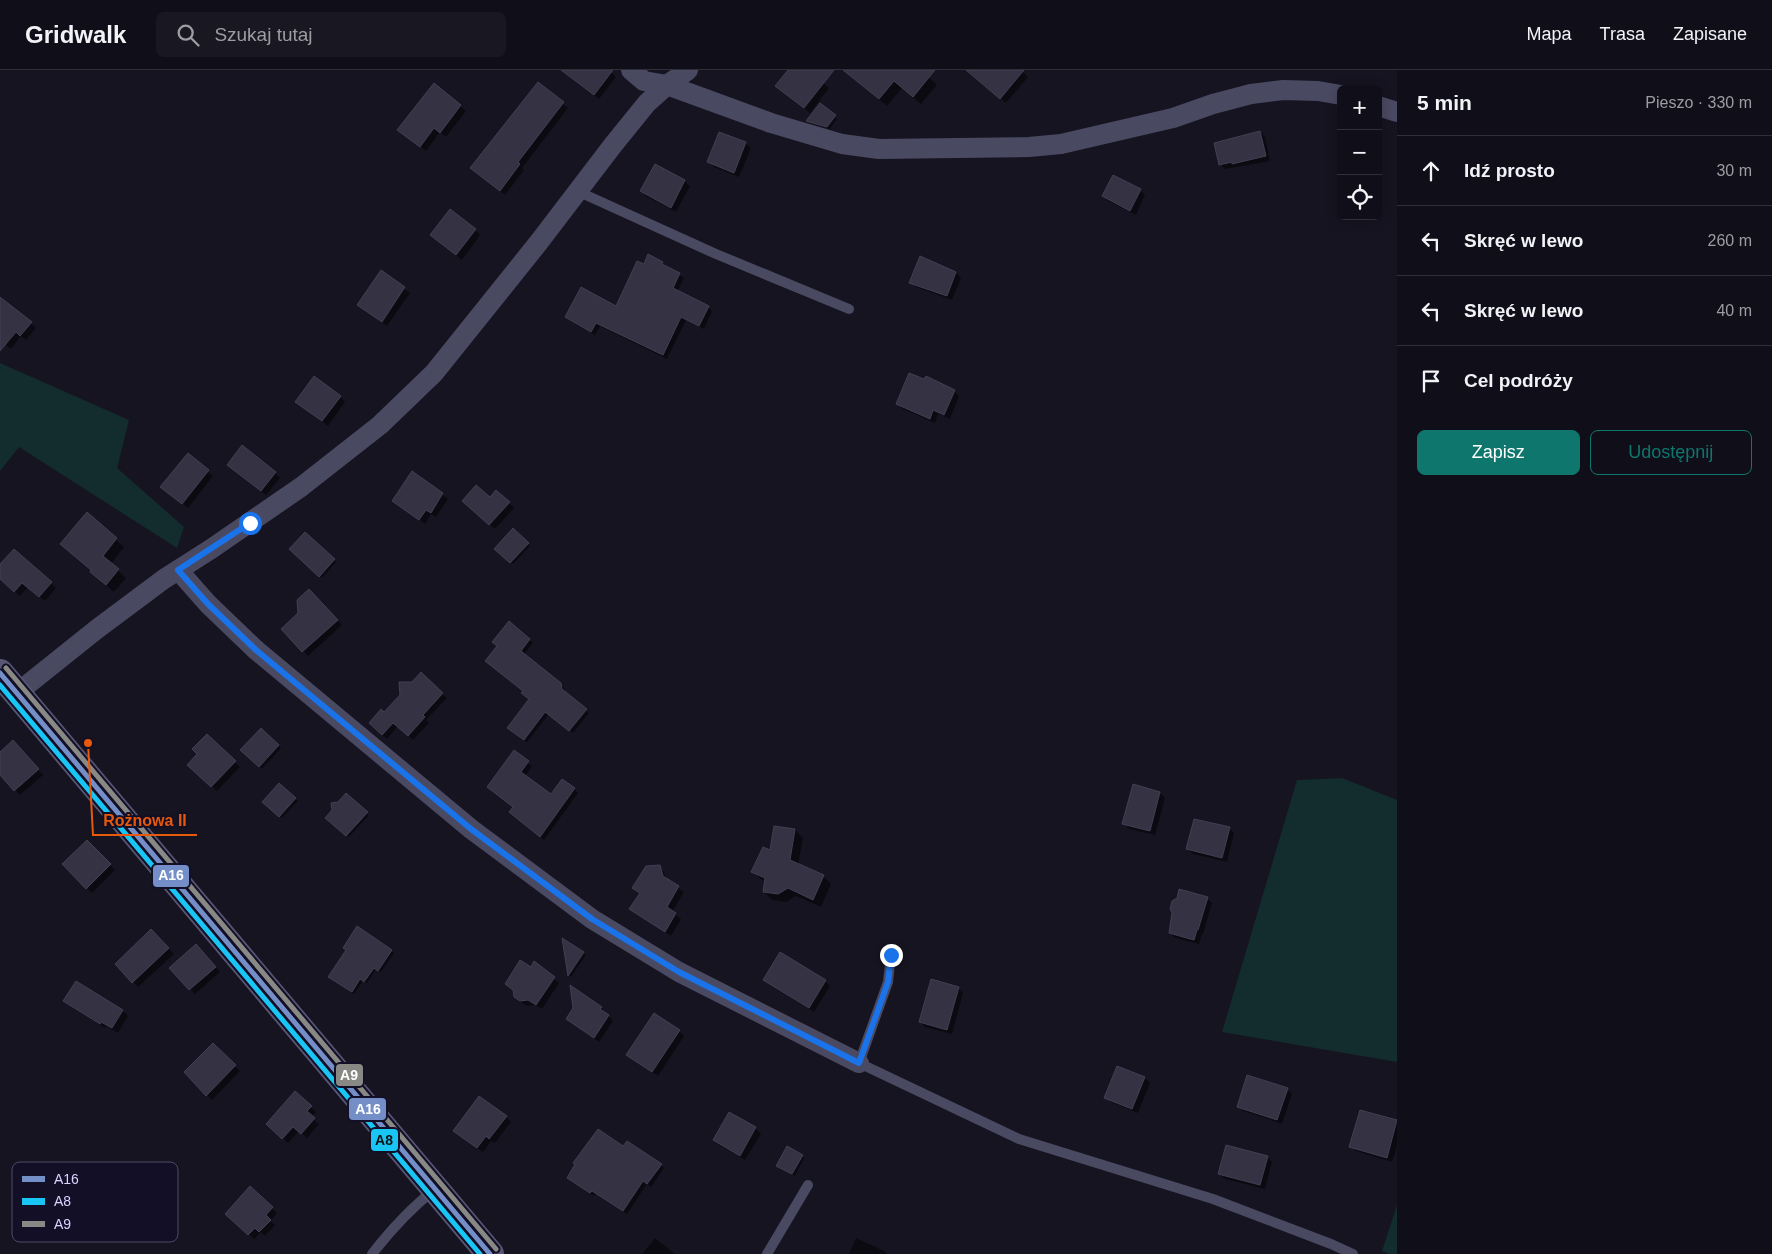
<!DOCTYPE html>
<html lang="pl">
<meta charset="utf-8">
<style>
:root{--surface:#100f19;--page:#191822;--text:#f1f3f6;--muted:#9c9ca2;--line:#302f38;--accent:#0f766e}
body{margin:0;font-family:Helvetica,sans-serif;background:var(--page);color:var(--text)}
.controls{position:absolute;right:15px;top:15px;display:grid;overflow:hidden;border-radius:8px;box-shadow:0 2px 12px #0003}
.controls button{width:45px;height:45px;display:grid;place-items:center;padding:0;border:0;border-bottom:1px solid var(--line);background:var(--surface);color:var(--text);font:25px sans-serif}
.stop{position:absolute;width:15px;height:15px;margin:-11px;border:4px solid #1a73e8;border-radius:50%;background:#fff}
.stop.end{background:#1a73e8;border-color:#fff;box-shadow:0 1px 5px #0008}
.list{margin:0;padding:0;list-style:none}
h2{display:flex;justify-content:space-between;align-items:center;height:65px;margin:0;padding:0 20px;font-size:21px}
h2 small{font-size:16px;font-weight:400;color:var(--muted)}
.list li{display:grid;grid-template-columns:32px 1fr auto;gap:15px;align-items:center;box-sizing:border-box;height:70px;padding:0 20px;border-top:1px solid var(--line)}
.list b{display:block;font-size:19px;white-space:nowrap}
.list em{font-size:16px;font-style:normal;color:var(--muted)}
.actions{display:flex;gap:10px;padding:15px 20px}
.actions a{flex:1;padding:11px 0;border:1px solid var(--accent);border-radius:8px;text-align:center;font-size:18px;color:var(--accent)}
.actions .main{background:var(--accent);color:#fff}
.icon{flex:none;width:28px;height:28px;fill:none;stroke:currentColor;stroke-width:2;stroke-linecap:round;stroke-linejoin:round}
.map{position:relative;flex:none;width:1397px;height:1184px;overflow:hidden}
header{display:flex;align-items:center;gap:30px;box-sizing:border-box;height:70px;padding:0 25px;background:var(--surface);border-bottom:1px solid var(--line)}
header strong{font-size:24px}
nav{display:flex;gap:28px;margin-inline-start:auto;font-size:18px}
.search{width:350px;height:45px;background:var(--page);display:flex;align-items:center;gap:12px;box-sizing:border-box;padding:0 18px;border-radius:8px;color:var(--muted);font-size:19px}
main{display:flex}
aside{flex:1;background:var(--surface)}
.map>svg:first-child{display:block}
.green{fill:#132c2d}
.shadow{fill:#0007}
.building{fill:#343243;stroke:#433f54}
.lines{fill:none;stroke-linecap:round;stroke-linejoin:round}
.lane{stroke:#4a4962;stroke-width:10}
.street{stroke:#4a4962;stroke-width:20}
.secondary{stroke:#575674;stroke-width:28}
.bus-1-casing{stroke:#130f26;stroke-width:9}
.bus-2-casing{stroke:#130f26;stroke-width:9}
.bus-3-casing{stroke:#130f26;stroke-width:9}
.bus-1{stroke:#748ec8;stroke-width:5}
.bus-2{stroke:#18c5f4;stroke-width:5}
.bus-3{stroke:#888885;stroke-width:5}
.route{stroke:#1a73e8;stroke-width:6}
.key{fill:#130f26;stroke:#4e4a67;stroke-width:1}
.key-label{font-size:14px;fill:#d9d4ff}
.leader{fill:none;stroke:#e8590c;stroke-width:2}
.callout-dot{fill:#e8590c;stroke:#130f26;stroke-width:2}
.callout-label{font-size:16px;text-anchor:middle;font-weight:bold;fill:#e8590c;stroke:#130f26;stroke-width:4;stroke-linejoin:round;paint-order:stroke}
.line-badge{stroke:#130f26;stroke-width:2}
.badge-label{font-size:14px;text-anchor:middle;font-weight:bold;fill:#fff}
.pale-badge-label{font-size:14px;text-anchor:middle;font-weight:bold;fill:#111}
</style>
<header>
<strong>Gridwalk</strong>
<div class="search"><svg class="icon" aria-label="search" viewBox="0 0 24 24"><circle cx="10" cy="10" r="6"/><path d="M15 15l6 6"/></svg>Szukaj tutaj</div>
<nav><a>Mapa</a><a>Trasa</a><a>Zapisane</a></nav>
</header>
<main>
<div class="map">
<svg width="1397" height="1184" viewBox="0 0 1397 1184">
<rect width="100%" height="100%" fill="#161421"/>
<g class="green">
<path d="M 0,293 L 129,350 L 117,398 L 184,457 L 177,478 L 19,377 L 0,401 Z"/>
<path d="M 1342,708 L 1397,730 L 1397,992 L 1222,962 L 1297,710 Z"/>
<path d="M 1397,1135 L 1397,1184 L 1389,1184 L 1382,1181 Z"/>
</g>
<g class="shadow">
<path d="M 572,0 L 609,0 L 616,7 L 599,29 L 574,9 Z"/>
<path d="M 789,0 L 807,0 L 829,18 L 810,43 L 782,21 Z"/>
<path d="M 844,0 L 921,0 L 937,15 L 921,34 L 902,18 L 887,36 Z"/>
<path d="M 977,0 L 1021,0 L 1028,7 L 1006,33 L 979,10 Z"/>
<path d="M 538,14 L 568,38 L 522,98 L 524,100 L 505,125 L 477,103 Z"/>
<path d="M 434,15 L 466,41 L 446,67 L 440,62 L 426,81 L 399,60 Z"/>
<path d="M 820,35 L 837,49 L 830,59 L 808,51 Z"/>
<path d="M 1260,62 L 1265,67 L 1270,91 L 1225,99 L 1220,94 Z"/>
<path d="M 745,73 L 751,78 L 739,107 L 714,97 L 709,92 Z"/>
<path d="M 655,96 L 684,111 L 690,116 L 676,142 L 646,126 L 641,121 Z"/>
<path d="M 1113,107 L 1140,120 L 1145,125 L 1136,145 L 1108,131 L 1103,126 Z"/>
<path d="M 475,160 L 480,165 L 462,190 L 432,165 Z"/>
<path d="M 920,188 L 956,203 L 961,208 L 952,230 L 916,217 L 911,212 Z"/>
<path d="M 662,193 L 684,208 L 677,222 L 708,237 L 712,241 L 704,259 L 686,250 L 667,289 L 600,256 L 595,265 L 571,251 L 567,247 L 616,238 L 644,196 Z"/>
<path d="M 381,202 L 410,223 L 387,256 L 359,235 Z"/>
<path d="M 0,235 L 31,253 L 36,258 L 26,270 L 21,266 L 11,279 L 0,270 Z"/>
<path d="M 925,310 L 954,321 L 959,326 L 950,349 L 938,344 L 935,353 L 903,339 L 897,334 Z"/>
<path d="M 340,326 L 345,332 L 328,356 L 296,332 Z"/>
<path d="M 188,385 L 213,406 L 188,438 L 167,422 Z"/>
<path d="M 234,399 L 275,403 L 280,408 L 266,425 Z"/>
<path d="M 412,403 L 448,429 L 436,447 L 431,444 L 425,454 L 394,431 Z"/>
<path d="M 509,433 L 514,438 L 495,459 L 469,436 Z"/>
<path d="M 87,444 L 124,477 L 111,494 L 126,508 L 114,522 L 91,502 Z"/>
<path d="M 513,460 L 530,476 L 513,494 L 496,479 Z"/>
<path d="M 306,464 L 336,492 L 322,508 L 291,479 Z"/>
<path d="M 14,480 L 56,518 L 45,531 L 28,517 L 20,526 L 0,508 L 0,496 Z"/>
<path d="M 309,521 L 342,555 L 308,586 L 283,559 L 300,543 Z"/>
<path d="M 509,553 L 533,573 L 523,585 L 560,614 L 564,618 L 565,623 L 589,643 L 573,663 L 549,644 L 527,672 L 512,661 L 530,629 L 498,577 Z"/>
<path d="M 421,604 L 447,628 L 426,650 L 429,653 L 413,670 L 398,656 L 387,669 L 375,658 L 384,643 Z"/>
<path d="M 261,660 L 281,678 L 262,699 L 242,680 Z"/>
<path d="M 207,665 L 240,697 L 217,721 L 194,700 Z"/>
<path d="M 18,677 L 43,705 L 20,725 L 0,704 L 0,684 Z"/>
<path d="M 514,682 L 532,696 L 525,706 L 551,726 L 574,719 L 578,723 L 544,770 L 514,746 Z"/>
<path d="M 279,715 L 298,731 L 282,748 L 264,732 Z"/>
<path d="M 1134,716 L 1160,723 L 1165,728 L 1155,765 L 1129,759 L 1124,753 Z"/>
<path d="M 346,725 L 369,745 L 349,767 L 327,748 Z"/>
<path d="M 1229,758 L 1234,763 L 1227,792 L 1193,784 L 1187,779 Z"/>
<path d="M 795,760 L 803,768 L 798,795 L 823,806 L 831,814 L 821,837 L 796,826 L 786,832 L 772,830 L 764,822 L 766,812 L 761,809 L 753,802 Z"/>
<path d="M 87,772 L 115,800 L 92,823 L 64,794 Z"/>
<path d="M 659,796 L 664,802 L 667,810 L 684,822 L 672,842 L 681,849 L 671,866 L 636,844 L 631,839 L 641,824 L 633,817 Z"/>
<path d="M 1207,828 L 1212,833 L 1203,864 L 1202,864 L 1199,874 L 1175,868 L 1170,863 Z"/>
<path d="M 151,861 L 174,884 L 138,917 L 116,894 Z"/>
<path d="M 564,870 L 586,885 L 571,907 L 569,906 Z"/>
<path d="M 201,881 L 220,902 L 195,924 L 171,898 Z"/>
<path d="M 391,881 L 394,883 L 381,902 L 376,899 L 367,913 L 363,911 L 354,924 L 332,909 Z"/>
<path d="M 535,893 L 559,913 L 542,939 L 535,935 L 527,936 L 521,932 L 515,927 L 514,921 L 506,914 L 531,899 Z"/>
<path d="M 765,910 L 825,911 L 830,916 L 814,942 L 770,915 Z"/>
<path d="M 76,913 L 123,941 L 128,946 L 118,963 L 106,956 L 105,958 L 70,936 L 65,931 Z"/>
<path d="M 958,918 L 963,923 L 952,964 L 925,957 L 920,952 Z"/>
<path d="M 601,938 L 613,951 L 599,972 L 568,949 Z"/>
<path d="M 679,961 L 684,966 L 658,1006 L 627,985 Z"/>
<path d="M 213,975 L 240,1001 L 212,1030 L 186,1002 Z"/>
<path d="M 1117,997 L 1145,1008 L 1150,1013 L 1138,1043 L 1111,1032 L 1106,1027 Z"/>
<path d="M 1287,1019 L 1292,1024 L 1282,1054 L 1244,1041 L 1238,1036 Z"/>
<path d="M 295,1023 L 316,1042 L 311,1047 L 319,1054 L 307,1068 L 299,1061 L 288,1073 L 272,1059 Z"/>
<path d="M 1360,1041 L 1397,1052 L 1397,1076 L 1392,1092 L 1356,1081 L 1351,1076 Z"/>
<path d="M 730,1043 L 755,1058 L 761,1064 L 745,1090 L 719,1075 L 714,1070 Z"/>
<path d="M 506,1047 L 511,1052 L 495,1073 L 491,1071 L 483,1082 L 460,1066 Z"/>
<path d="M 623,1078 L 661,1095 L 664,1098 L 651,1117 L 647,1114 L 627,1144 L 596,1124 L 594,1126 L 572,1111 L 577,1095 Z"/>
<path d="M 802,1086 L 804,1088 L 795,1106 L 778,1096 Z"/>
<path d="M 1267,1087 L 1272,1092 L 1265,1119 L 1225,1109 L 1220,1104 Z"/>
<path d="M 250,1118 L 277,1143 L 270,1151 L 275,1155 L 265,1166 L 261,1162 L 254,1169 L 232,1149 Z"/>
<path d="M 655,1168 L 675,1184 L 642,1184 Z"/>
<path d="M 856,1168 L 884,1181 L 887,1184 L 849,1184 Z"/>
</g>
<g class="building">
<path d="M 561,0 L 613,0 L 594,25 Z"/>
<path d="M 788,0 L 834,0 L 804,38 L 775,16 Z"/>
<path d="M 843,0 L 935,0 L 913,27 L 894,11 L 879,29 Z"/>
<path d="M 966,0 L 1024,0 L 1000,29 Z"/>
<path d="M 538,12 L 564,32 L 518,92 L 520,94 L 500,121 L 470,98 Z"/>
<path d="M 434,13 L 461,35 L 440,63 L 434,58 L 420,77 L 397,60 Z"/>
<path d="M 820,33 L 836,45 L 827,57 L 806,51 Z"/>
<path d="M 1260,61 L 1266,86 L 1232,94 L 1232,92 L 1219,95 L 1214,73 Z"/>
<path d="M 719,62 L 746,72 L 734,103 L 707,92 Z"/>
<path d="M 655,94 L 685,110 L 671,138 L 640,121 Z"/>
<path d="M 1113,105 L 1141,119 L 1130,141 L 1102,126 Z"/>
<path d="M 450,139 L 476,159 L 456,185 L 430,165 Z"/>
<path d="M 648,184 L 663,192 L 662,194 L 680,203 L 673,218 L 709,236 L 699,256 L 681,247 L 663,285 L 596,253 L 591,262 L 565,247 L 581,217 L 616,236 L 637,191 L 644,194 Z"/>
<path d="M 920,186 L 956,202 L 947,226 L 909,213 Z"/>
<path d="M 381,200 L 405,217 L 382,252 L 357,235 Z"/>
<path d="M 0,227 L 32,252 L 20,266 L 16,262 L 0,281 Z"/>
<path d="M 909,303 L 924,309 L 926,306 L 955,320 L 944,345 L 933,340 L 930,349 L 896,334 Z"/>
<path d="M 314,306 L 341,326 L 322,351 L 295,332 Z"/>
<path d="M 242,375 L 276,402 L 261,421 L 227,395 Z"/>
<path d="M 188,383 L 209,400 L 182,434 L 160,417 Z"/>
<path d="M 412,401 L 443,423 L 431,443 L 426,440 L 419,450 L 392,431 Z"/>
<path d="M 476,415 L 490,427 L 496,420 L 510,432 L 489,455 L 462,431 Z"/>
<path d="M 87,442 L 117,468 L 103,486 L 119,499 L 106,515 L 90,502 L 91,500 L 60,474 Z"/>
<path d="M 513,458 L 529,473 L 510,493 L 494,479 Z"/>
<path d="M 305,462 L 335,489 L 319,507 L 289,479 Z"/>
<path d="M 14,479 L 52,512 L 39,527 L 22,513 L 14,522 L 0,509 L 0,494 Z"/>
<path d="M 309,519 L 338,550 L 302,582 L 281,559 L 298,543 L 297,530 Z"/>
<path d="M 509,551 L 530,569 L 521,581 L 561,613 L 562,619 L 587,639 L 569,661 L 545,642 L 524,670 L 507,658 L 529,629 L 521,623 L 523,621 L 485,591 L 497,576 L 492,572 Z"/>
<path d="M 421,602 L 443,623 L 423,645 L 425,647 L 408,666 L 393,653 L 382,665 L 369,653 L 381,639 L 384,642 L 400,625 L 399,612 L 412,612 Z"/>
<path d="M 261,658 L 279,675 L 259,697 L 240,680 Z"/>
<path d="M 207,664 L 236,691 L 211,717 L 187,695 L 197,684 L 192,679 Z"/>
<path d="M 13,670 L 39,699 L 14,721 L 0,705 L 0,682 Z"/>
<path d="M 514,680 L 529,691 L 521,702 L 551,724 L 562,709 L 575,718 L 540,767 L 509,742 L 513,737 L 487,717 Z"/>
<path d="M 279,713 L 296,728 L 279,747 L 262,732 Z"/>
<path d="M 1133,714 L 1160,722 L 1150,761 L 1122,754 Z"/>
<path d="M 346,723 L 368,742 L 346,766 L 325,748 L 332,740 L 331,733 L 338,732 Z"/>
<path d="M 1194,749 L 1230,757 L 1222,788 L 1186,779 Z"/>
<path d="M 774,756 L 795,759 L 790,790 L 824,805 L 813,830 L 788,818 L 778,824 L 763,822 L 765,808 L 751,802 L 763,777 L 770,780 Z"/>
<path d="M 87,770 L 111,794 L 86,819 L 62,794 Z"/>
<path d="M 660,795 L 663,806 L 679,816 L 667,837 L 676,843 L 665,862 L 629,839 L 640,823 L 632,818 L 646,796 Z"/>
<path d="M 1179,819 L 1208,827 L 1198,860 L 1197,860 L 1194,870 L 1169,863 L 1172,843 L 1170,839 L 1172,831 L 1177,828 Z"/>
<path d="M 357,856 L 392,880 L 378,901 L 374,898 L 364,912 L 360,909 L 352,922 L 328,907 L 346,880 L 343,878 Z"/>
<path d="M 151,859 L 169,878 L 132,913 L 115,894 Z"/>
<path d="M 562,868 L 584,882 L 568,906 Z"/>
<path d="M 196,874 L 216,897 L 189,920 L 169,898 Z"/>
<path d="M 780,882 L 826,910 L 809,938 L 763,910 Z"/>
<path d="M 520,890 L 531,897 L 534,891 L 555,907 L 536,935 L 528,930 L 520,931 L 514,927 L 513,920 L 505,914 Z"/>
<path d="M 931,909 L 959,917 L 947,960 L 919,952 Z"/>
<path d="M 76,911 L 123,940 L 112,958 L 101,952 L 100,954 L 63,931 Z"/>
<path d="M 570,915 L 602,937 L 600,939 L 609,945 L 594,968 L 566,949 L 573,938 Z"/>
<path d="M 654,943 L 680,960 L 652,1002 L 626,985 Z"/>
<path d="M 213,973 L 236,995 L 206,1026 L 184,1002 Z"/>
<path d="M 1117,996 L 1145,1007 L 1132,1039 L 1104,1028 Z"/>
<path d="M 1247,1005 L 1288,1018 L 1277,1050 L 1237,1037 Z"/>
<path d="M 295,1021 L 312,1036 L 307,1041 L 315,1048 L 301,1064 L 293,1057 L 282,1069 L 266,1054 Z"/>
<path d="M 479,1026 L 507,1046 L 489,1069 L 486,1066 L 477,1078 L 453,1061 Z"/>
<path d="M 1360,1040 L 1397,1050 L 1387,1088 L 1349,1077 Z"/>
<path d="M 729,1042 L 756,1057 L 740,1086 L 713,1070 Z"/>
<path d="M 598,1059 L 623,1076 L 627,1071 L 662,1094 L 647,1114 L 643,1111 L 623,1141 L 592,1121 L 590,1123 L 567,1108 L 575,1094 L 573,1093 Z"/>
<path d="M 1226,1075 L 1268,1086 L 1260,1115 L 1218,1104 Z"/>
<path d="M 787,1076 L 803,1085 L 792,1104 L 776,1096 Z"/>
<path d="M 250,1116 L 273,1137 L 266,1145 L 271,1150 L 259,1162 L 255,1158 L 248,1165 L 225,1144 Z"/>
</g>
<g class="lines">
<g class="lane">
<path d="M 577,121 L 716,184 L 849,239"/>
<path d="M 891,885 L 888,912 L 859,993 L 1019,1069 L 1213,1129 L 1331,1174 L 1353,1184"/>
<path d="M 372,1184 C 390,1161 411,1138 434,1120"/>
<path d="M 767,1184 L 808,1115"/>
</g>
<g class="street">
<path d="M 631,0 L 644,11 L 667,15 L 771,53 L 842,74 L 879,79 L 1029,77 L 1061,74 L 1173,48 L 1213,34 L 1251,24 L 1283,20 L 1318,21 L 1341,25"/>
<path d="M 1378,36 L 1397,42"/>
<path d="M 178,500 L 208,534 L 256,580 L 471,759 L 592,849 L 679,902 L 859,993"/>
<path d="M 17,623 L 97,559 L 164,509 L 211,479 L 301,417 L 380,355 L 434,303 L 539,172 L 613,75 L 647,33 L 667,15 L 688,0"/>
</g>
<path class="secondary" d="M 0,603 L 490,1184"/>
<g class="bus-1-casing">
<path id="bus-1" d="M 0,603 L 490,1184"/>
</g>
<g class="bus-2-casing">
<path id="bus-2" d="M 0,615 L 480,1184"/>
</g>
<g class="bus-3-casing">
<path id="bus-3" d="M 6,598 L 496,1179"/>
</g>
<use href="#bus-1" class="bus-1"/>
<use href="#bus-2" class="bus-2"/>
<use href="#bus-3" class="bus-3"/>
</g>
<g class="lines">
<path class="route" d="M 250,453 L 178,500 L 208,534 L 256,580 L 471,759 L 592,849 L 679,902 L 859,993 L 888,912 L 891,885"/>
</g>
<rect x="12" y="1092" width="166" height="80" rx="8" class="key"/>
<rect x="22" y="1106" width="23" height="6" fill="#748ec8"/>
<rect x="22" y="1128" width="23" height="7" fill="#18c5f4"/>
<rect x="22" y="1151" width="23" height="6" fill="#888885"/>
<g class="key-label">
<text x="54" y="1114">A16</text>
<text x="54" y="1136">A8</text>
<text x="54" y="1159">A9</text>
</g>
<path class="leader" d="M88 673L93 765H197"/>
<circle class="callout-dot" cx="88" cy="673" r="5"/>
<g class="callout-label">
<text x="145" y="756">Rożnowa II</text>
</g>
<g class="line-badge">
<rect x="152" y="794" width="38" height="24" rx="5" fill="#748ec8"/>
<rect x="335" y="993" width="29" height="24" rx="5" fill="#888885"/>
<rect x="348" y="1027" width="39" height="24" rx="5" fill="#748ec8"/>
<rect x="370" y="1058" width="29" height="24" rx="5" fill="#18c5f4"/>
</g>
<g class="badge-label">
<text x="171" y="810">A16</text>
<text x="349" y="1010">A9</text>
<text x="368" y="1044">A16</text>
</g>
<g class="pale-badge-label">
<text x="384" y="1075">A8</text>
</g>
</svg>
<div class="controls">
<button>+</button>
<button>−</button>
<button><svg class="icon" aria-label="locate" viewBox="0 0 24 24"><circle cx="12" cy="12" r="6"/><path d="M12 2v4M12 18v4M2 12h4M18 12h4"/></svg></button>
</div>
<div class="stop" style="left:250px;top:453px"></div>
<div class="stop end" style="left:891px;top:885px"></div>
</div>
<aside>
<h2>5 min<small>Pieszo · 330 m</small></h2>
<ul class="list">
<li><svg class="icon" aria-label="ahead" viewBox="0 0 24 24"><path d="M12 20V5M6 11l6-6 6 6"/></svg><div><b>Idź prosto</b></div><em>30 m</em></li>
<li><svg class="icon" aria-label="left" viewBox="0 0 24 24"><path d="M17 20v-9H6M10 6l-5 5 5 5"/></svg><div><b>Skręć w lewo</b></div><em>260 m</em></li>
<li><svg class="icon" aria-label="left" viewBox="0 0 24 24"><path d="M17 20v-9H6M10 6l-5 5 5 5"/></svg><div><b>Skręć w lewo</b></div><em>40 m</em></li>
<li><svg class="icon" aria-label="arrive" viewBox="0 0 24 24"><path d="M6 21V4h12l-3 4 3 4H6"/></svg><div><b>Cel podróży</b></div></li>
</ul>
<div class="actions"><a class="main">Zapisz</a><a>Udostępnij</a></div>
</aside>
</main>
